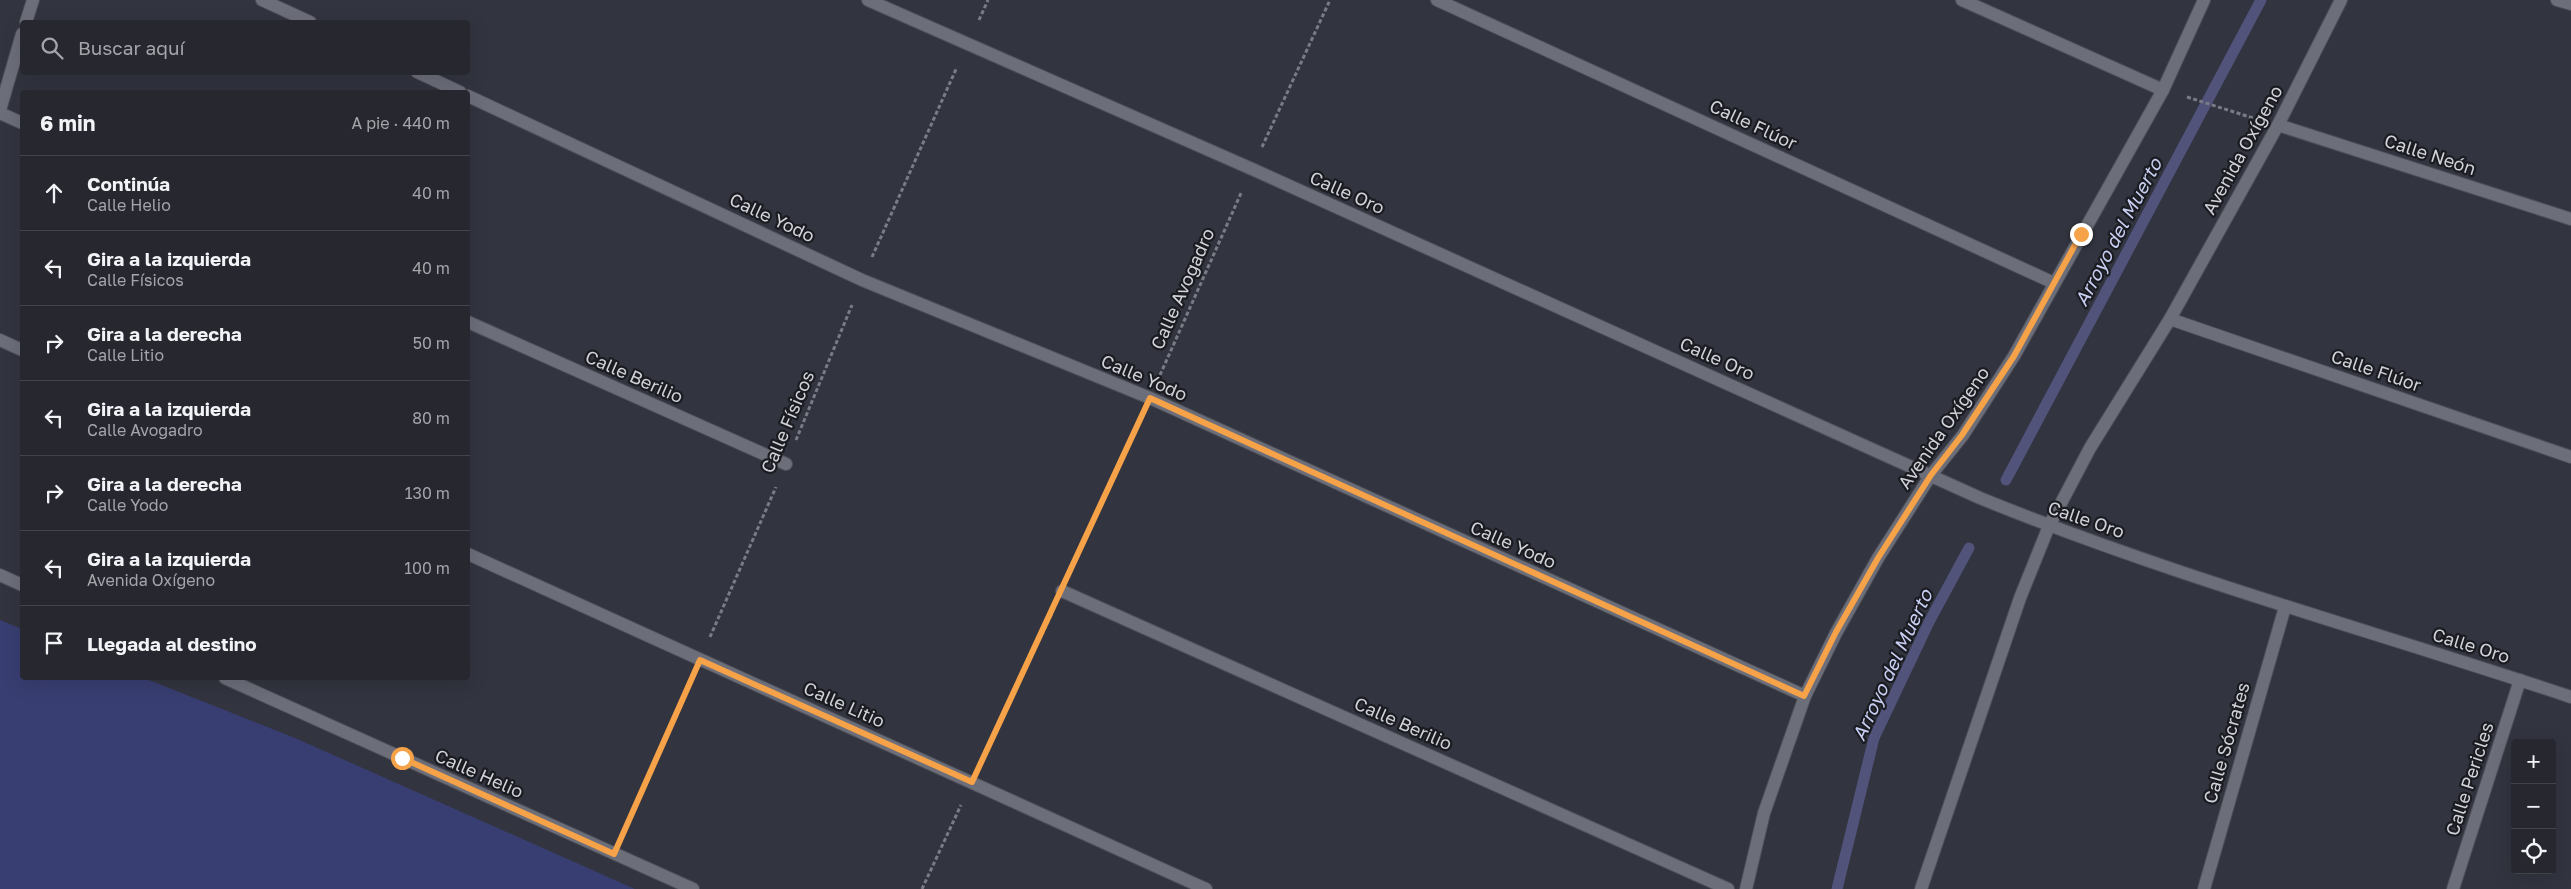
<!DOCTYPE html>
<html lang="es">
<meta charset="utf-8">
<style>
:root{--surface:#26272f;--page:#2e2f37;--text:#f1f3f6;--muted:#a4a5aa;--line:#42444b}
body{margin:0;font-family:"Golos Text",sans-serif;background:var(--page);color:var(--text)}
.controls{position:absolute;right:15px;bottom:15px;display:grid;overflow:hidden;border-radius:5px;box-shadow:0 5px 20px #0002}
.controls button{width:45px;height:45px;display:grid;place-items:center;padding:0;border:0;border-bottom:1px solid var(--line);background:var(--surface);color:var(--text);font:25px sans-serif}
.stop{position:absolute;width:15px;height:15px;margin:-11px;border:4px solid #f6a248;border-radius:50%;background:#fff}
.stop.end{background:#f6a248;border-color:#fff;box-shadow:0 1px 5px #0008}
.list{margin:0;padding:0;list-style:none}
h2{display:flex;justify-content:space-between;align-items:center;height:65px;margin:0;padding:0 20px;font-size:21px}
h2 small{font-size:16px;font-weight:400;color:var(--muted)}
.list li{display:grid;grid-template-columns:32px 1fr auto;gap:15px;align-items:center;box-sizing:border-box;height:75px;padding:0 20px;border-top:1px solid var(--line)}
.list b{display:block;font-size:19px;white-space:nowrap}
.list p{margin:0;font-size:16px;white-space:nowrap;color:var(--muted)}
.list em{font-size:16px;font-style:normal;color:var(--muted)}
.icon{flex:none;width:28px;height:28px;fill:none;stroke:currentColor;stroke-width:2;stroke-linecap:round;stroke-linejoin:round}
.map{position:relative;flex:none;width:2571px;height:889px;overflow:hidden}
.search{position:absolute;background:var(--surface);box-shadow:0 5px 20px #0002;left:20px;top:20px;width:450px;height:55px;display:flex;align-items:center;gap:12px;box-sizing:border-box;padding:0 18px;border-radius:5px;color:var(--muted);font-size:19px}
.panel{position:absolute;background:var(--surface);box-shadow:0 5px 20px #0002;left:20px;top:90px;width:450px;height:590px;border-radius:5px}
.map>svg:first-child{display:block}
.green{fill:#383e71}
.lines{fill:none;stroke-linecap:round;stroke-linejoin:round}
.stream{stroke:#51537b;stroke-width:11}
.minor-casing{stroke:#4d4f57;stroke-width:14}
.path{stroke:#7a7c85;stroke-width:3;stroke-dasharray:4 2.5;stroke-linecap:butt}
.minor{stroke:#6c6e7a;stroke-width:12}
.route{stroke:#f6a248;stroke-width:6}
.labels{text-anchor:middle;stroke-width:4.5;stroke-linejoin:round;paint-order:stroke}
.street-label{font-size:18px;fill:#d0d2d9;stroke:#1b1c21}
.water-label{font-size:19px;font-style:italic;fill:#c8cff3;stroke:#1b1c21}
</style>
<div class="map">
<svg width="2571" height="889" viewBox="0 0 2571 889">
<rect width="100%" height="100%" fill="#32343f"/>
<path class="green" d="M 0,620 L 22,629 L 22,678 L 144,678 L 295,738 L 635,889 L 0,889 Z"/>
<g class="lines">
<g class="stream">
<path d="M 2006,480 L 2261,0"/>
<path d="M 1837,889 L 1874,738 L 1929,622 L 1969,548"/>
</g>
<g class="minor-casing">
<g id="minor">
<path d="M 262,0 L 310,22"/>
<path d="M 868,0 L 1252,169 L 1980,498 C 2173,577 2374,631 2571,697"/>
<path d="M 1437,0 L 2054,283"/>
<path d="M 1962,0 L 2163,90"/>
<path d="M 2557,0 L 2571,4"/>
<path d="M 26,22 L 33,0"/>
<path d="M 417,72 L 460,92"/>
<path d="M 468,96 L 862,280 L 1150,398 L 1805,696"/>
<path d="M 0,110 L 22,34"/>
<path d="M 0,113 L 22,123"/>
<path d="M 2278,125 L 2571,219"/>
<path d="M 2170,319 L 2571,457"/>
<path d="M 468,322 L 786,464"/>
<path d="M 0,340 L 22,350"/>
<path d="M 468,554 L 1206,889"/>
<path d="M 0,575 L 22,585"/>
<path d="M 1062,591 L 1728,889"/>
<path d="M 225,678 L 693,889"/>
<path d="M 1746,889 L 1764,813 L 1805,696 L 1836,633 L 1878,558 L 1931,475 L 1963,435 L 2014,356 L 2163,90 L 2204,0"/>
<path d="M 1921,889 L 2020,598 L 2049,526 L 2090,448 L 2170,319 L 2278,125 L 2341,0"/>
<path d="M 2204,889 L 2285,607"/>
<path d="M 2453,889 L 2520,680"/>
</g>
</g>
<g class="path">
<path d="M 979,20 L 988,0"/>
<path d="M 2187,97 L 2253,118"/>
<path d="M 1262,147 L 1330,0"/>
<path d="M 872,257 L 957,67"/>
<path d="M 1160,375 L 1242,191"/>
<path d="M 796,440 L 852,305"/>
<path d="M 1072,569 L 1139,422"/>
<path d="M 710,637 L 776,487"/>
<path d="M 983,759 L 1052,613"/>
<path d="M 624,831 L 689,683"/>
<path d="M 922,889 L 961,805"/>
</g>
<use href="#minor" class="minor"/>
</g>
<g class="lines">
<path class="route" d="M 402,758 L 614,854 L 700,660 L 972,782 L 1150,398 L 1804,696 L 1836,632 L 1878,558 L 1931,475 L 1962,435 L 2014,356 L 2081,234"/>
</g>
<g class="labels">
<g class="street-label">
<text transform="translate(1753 125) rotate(25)" y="6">Calle Flúor</text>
<text transform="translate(2243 150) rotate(-61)" y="6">Avenida Oxígeno</text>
<text transform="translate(2430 155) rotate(18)" y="6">Calle Neón</text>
<text transform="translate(1347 193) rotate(24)" y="6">Calle Oro</text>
<text transform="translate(772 218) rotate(25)" y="6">Calle Yodo</text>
<text transform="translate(1183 289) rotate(-66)" y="6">Calle Avogadro</text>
<text transform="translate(1717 359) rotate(24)" y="6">Calle Oro</text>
<text transform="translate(2376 371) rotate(19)" y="6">Calle Flúor</text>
<text transform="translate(634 377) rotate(24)" y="6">Calle Berilio</text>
<text transform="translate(1144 378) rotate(23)" y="6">Calle Yodo</text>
<text transform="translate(788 422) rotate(-67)" y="6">Calle Físicos</text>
<text transform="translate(1944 428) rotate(-55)" y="6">Avenida Oxígeno</text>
<text transform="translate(2086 520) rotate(19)" y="6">Calle Oro</text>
<text transform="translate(1513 545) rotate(24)" y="6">Calle Yodo</text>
<text transform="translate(2471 646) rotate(17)" y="6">Calle Oro</text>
<text transform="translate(844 705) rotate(24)" y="6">Calle Litio</text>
<text transform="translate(1403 724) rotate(24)" y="6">Calle Berilio</text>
<text transform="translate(2227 743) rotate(-74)" y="6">Calle Sócrates</text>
<text transform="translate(479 774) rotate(24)" y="6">Calle Helio</text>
<text transform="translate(2470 779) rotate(-72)" y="6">Calle Pericles</text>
</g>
<g class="water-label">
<text transform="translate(2118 232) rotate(-62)" y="7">Arroyo del Muerto</text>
<text transform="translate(1892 665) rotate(-65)" y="7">Arroyo del Muerto</text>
</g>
</g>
</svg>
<div class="controls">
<button>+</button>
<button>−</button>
<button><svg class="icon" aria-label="locate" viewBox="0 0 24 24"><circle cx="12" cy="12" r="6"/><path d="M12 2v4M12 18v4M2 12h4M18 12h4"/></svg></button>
</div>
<div class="stop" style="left:402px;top:758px"></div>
<div class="stop end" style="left:2081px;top:234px"></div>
<div class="search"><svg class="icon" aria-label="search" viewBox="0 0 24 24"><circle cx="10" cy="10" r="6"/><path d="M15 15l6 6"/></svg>Buscar aquí</div>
<section class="panel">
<h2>6 min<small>A pie · 440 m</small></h2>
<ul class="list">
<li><svg class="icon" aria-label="ahead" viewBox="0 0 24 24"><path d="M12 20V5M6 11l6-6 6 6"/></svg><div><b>Continúa</b><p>Calle Helio</p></div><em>40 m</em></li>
<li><svg class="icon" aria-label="left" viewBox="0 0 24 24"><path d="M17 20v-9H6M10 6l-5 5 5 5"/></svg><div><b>Gira a la izquierda</b><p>Calle Físicos</p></div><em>40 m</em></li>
<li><svg class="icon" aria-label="right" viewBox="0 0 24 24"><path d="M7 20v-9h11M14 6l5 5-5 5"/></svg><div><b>Gira a la derecha</b><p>Calle Litio</p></div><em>50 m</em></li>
<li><svg class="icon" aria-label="left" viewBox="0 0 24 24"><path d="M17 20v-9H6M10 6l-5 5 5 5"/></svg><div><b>Gira a la izquierda</b><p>Calle Avogadro</p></div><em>80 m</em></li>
<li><svg class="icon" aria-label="right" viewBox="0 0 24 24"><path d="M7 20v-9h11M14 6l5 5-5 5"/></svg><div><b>Gira a la derecha</b><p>Calle Yodo</p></div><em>130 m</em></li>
<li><svg class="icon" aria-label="left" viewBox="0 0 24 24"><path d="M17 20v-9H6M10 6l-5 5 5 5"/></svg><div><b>Gira a la izquierda</b><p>Avenida Oxígeno</p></div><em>100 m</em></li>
<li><svg class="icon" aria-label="arrive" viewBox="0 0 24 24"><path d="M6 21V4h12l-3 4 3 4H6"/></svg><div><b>Llegada al destino</b></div></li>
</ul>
</section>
</div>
